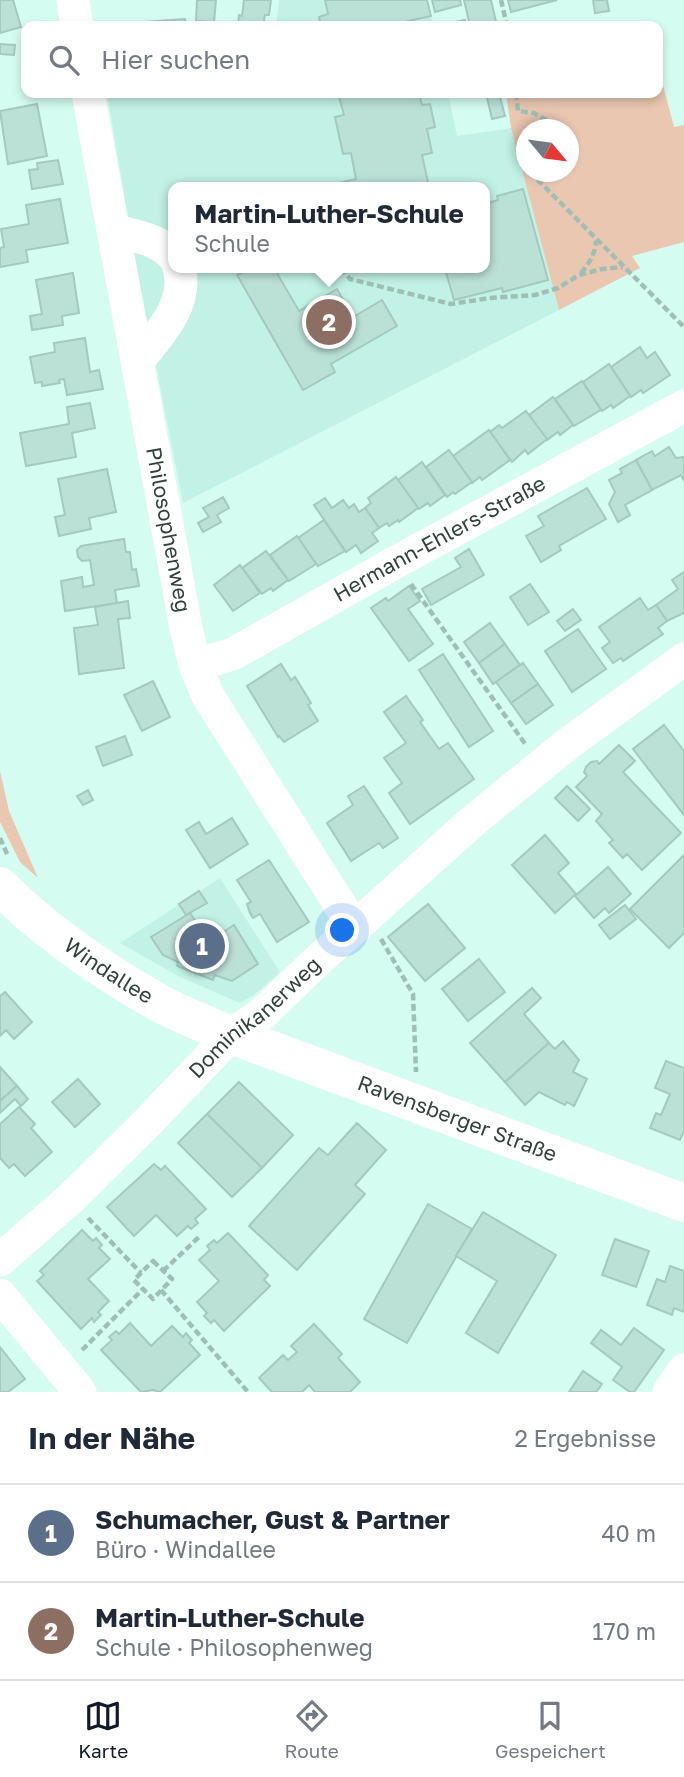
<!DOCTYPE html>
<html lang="de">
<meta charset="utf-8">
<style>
:root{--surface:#fff;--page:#f2f2f3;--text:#1f2937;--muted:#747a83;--line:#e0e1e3;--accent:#111827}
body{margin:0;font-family:"Golos Text",sans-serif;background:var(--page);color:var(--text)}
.compass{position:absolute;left:516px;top:119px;width:63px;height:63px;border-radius:50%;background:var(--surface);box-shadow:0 4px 10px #0003;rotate:119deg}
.you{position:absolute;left:343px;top:931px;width:24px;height:24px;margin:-18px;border:5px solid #fff;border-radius:50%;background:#1a73e8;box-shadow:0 0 0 10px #1a73e833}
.badge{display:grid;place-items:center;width:46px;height:46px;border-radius:50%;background:var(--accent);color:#fff;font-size:23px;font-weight:700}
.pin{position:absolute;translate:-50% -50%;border:4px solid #fff;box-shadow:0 2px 7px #0006}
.popup{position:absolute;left:168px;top:182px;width:322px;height:91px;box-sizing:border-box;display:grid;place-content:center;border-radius:14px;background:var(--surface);filter:drop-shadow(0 2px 5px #0005);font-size:23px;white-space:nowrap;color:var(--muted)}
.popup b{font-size:26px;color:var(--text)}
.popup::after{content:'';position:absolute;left:50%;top:100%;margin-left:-14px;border:14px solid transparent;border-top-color:var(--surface)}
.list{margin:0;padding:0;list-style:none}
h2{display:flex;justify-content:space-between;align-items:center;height:91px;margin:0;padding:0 28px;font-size:30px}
h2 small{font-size:23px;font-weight:400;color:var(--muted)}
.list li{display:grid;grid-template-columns:46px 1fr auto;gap:21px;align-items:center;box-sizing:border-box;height:98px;padding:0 28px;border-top:2px solid var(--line)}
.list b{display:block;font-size:26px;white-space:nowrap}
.list p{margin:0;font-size:23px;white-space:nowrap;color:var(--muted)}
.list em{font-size:23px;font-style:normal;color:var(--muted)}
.icon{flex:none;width:38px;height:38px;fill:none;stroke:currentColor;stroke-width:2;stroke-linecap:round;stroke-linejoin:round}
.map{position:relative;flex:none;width:684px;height:1392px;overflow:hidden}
.search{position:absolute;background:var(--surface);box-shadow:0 4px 10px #0003;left:21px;right:21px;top:21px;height:77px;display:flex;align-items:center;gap:18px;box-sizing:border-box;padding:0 24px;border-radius:14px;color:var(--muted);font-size:26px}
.sheet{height:287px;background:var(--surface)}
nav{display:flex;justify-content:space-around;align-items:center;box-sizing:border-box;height:98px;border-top:2px solid var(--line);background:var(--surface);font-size:19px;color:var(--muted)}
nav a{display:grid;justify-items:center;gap:4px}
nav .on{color:var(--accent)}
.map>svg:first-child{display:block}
.built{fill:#c2f2e5;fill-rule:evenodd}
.green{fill:#e9c7b1;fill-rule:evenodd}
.building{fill:#bbe1d6;stroke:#a4c9be;stroke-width:2}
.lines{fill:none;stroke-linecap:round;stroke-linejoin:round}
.path{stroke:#9fbfb5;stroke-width:4.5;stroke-dasharray:7 3.5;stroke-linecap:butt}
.minor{stroke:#fff;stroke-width:33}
.major{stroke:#fff;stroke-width:38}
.labels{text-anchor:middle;stroke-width:6;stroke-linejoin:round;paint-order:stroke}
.street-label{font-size:21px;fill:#31413c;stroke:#fff}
</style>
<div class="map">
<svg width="684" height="1392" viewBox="0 0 684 1392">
<rect width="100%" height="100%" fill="#d5fcf0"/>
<g class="built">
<path d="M 279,0 L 427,0 L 433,26 L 276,26 Z"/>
<path d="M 107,93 L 448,93 L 457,136 L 511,128 L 559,310 L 183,503 L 135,259 ZM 173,187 L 485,187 L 485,268 L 173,268 Z"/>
<path d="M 220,878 L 280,972 L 254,995 L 240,1003 L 180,977 L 120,943 Z"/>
</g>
<g class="green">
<path d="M 659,70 L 674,127 L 684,125 L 684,242 L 632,256 L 640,268 L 559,310 L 511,128 L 506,93 L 658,93 ZM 526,130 L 568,130 L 568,172 L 526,172 Z"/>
<path d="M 0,771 L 9,811 L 38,878 L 20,862 L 0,822 Z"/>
</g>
<g class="building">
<path d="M 0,0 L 13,0 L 21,27 L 0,33 Z"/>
<path d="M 197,0 L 216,0 L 214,22 L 196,21 Z"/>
<path d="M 244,0 L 271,0 L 269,15 L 265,15 L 263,26 L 238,26 L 239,15 L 242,16 Z"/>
<path d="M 325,0 L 427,0 L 431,16 L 404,22 L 405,26 L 321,26 L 319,17 L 328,14 Z"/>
<path d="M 432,0 L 460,0 L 461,5 L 435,12 Z"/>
<path d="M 464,0 L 491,0 L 497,26 L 470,26 Z"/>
<path d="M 508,0 L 557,0 L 511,12 Z"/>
<path d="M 593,0 L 607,0 L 609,11 L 595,13 Z"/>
<path d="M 185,19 L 186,26 L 117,26 L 117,24 Z"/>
<path d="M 465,20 L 466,26 L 457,26 L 456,22 Z"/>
<path d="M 0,44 L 15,45 L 14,55 L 0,54 Z"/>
<path d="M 338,93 L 419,93 L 422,105 L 430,104 L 435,127 L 427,129 L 432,153 L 422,155 L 429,187 L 321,187 L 356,179 L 351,153 L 343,154 L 335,117 L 344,115 Z"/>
<path d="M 486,93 L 499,93 L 505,116 L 492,119 Z"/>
<path d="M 37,104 L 47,156 L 8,164 L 0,111 Z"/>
<path d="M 58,160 L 63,184 L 32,189 L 29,170 L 38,169 L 37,163 Z"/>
<path d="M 523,189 L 548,280 L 503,292 L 502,288 L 454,300 L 445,269 L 437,271 L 436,268 L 485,268 L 485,204 L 498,200 L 497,196 Z"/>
<path d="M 60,199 L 68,243 L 26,250 L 28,262 L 0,267 L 0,248 L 4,247 L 1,229 L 29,224 L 26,205 Z"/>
<path d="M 250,268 L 274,268 L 299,311 L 337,289 L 353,317 L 382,300 L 397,326 L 331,364 L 335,372 L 303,390 L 237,275 Z"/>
<path d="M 73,273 L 79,313 L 62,316 L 63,325 L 32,330 L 30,316 L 42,314 L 36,280 Z"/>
<path d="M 85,338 L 90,372 L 99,370 L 103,389 L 67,395 L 64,379 L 59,380 L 60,383 L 42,386 L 42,382 L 35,383 L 30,357 L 55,352 L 54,343 Z"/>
<path d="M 640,347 L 647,358 L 655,352 L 670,375 L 643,393 L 641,390 L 631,397 L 611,367 Z"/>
<path d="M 609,364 L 630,396 L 613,408 L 611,405 L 602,411 L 583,382 Z"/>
<path d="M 582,381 L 601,410 L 574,426 L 555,399 Z"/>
<path d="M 553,397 L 573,425 L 560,435 L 558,432 L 547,440 L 529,415 Z"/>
<path d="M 90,403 L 95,428 L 72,433 L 76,457 L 26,466 L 20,433 L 69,424 L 67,407 Z"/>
<path d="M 526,411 L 547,439 L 528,454 L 525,450 L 512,462 L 490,432 L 499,425 L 502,428 Z"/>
<path d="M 489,430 L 510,460 L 482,480 L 480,477 L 472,483 L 453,456 Z"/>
<path d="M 669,447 L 676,458 L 684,457 L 684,481 L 681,475 L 652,490 L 636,460 L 652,451 L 655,456 Z"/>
<path d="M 449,450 L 472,482 L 455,494 L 453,492 L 447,497 L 426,467 Z"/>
<path d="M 636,460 L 652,490 L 625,505 L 630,515 L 618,522 L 609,504 L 615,492 L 609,480 L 622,473 L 620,469 Z"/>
<path d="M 422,462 L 445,495 L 430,506 L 428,503 L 419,509 L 398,480 Z"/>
<path d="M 107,469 L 116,512 L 89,518 L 91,529 L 59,536 L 55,517 L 65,515 L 58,479 Z"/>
<path d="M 396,477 L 418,508 L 399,522 L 398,520 L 389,526 L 387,523 L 379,528 L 365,508 L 371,503 L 368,498 Z"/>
<path d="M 587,488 L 606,519 L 559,546 L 561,550 L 541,562 L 526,536 L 544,526 L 538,516 Z"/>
<path d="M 223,497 L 229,508 L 217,515 L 221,522 L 203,532 L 198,523 L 209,517 L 203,508 Z"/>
<path d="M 325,498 L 332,508 L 343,500 L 349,508 L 354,504 L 359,512 L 365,508 L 379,528 L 372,533 L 378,541 L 361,553 L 356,545 L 346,552 L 314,505 Z"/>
<path d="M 324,520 L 345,551 L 318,566 L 298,538 Z"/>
<path d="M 297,536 L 316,564 L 289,581 L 270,555 Z"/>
<path d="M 124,539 L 126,552 L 130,552 L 132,570 L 136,569 L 139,586 L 115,590 L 117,603 L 65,611 L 61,581 L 82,577 L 83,587 L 94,585 L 90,560 L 82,561 L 78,557 L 77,550 L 81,546 Z"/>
<path d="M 469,549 L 484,575 L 431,605 L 422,589 L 461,567 L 455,558 Z"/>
<path d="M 266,551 L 288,580 L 273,591 L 271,588 L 262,594 L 242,568 Z"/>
<path d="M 240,565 L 260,593 L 233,611 L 214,585 Z"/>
<path d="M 684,572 L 684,613 L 667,621 L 656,605 L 678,589 L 672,580 Z"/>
<path d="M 530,584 L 549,612 L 528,625 L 510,597 Z"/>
<path d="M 409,586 L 420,601 L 408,609 L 433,644 L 409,661 L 371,608 L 386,598 L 388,601 Z"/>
<path d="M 640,598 L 648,610 L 656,605 L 667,621 L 658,628 L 663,634 L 623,661 L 621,658 L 613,663 L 602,648 L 610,642 L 599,627 Z"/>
<path d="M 128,601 L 130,618 L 118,619 L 124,668 L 79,674 L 74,628 L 98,625 L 95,607 Z"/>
<path d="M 573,609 L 581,620 L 565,631 L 557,621 Z"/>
<path d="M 490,623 L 505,644 L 479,663 L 464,642 Z"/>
<path d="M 578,629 L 606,669 L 572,692 L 545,651 Z"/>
<path d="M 505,644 L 520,665 L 493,684 L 479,663 Z"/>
<path d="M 443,654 L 493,731 L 469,747 L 419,670 Z"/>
<path d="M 523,663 L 538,684 L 511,703 L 496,682 Z"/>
<path d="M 281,664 L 291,680 L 295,677 L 311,703 L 308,705 L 318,721 L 284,742 L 279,736 L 278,737 L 247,686 Z"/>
<path d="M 153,681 L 170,717 L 142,731 L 124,695 Z"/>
<path d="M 538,684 L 553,705 L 526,724 L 511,703 Z"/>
<path d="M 406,696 L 423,720 L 420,722 L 439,749 L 448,743 L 474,779 L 410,824 L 389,793 L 402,783 L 384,758 L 406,743 L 384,712 Z"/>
<path d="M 664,725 L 684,751 L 684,815 L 633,749 Z"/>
<path d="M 125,736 L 132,755 L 103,766 L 96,747 Z"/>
<path d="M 619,745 L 635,761 L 623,772 L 681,833 L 642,870 L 627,854 L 623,858 L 609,843 L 613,840 L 596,821 L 602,814 L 576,787 L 587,776 L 584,772 L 586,767 L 591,762 L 597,761 L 599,764 Z"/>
<path d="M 364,786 L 398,838 L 383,848 L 379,843 L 351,861 L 327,823 L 353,805 L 348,796 Z"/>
<path d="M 567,786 L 590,809 L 578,821 L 555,798 Z"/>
<path d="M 88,790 L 93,800 L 83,805 L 77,796 Z"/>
<path d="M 232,818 L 248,844 L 210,868 L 186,830 L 199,822 L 206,834 Z"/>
<path d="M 545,835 L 569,863 L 558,873 L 576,894 L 555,913 L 512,865 Z"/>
<path d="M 684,855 L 684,933 L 669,948 L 630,909 Z"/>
<path d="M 269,860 L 309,922 L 277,942 L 260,914 L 253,918 L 250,913 L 247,904 L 251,902 L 237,880 Z"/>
<path d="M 608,867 L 631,894 L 609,913 L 605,908 L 594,918 L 575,896 Z"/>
<path d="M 199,891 L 207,903 L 186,915 L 179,904 Z"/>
<path d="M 428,904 L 465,948 L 425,981 L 388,937 Z"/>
<path d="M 625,905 L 636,919 L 610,939 L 599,925 Z"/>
<path d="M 190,913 L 200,928 L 219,935 L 234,925 L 258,964 L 232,981 L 215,975 L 213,980 L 177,966 L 178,962 L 163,955 L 151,937 Z"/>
<path d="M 479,959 L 505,992 L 468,1021 L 442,989 Z"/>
<path d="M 532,988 L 541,998 L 524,1014 L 549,1043 L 505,1082 L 470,1043 Z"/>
<path d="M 5,992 L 32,1022 L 14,1039 L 6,1030 L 0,1036 L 0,996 Z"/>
<path d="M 563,1041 L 579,1060 L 573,1072 L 587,1079 L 574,1106 L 567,1102 L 565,1105 L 539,1092 L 525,1105 L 505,1082 L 549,1043 L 555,1049 Z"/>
<path d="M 666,1061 L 684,1068 L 684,1131 L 680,1140 L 650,1128 L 656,1113 L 661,1115 L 670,1094 L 655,1088 Z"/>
<path d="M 0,1067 L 17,1086 L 1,1100 L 0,1099 Z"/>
<path d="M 78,1079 L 100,1104 L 75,1127 L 52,1102 Z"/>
<path d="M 239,1082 L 293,1135 L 262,1168 L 207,1114 Z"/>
<path d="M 17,1086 L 28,1099 L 21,1106 L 15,1099 L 0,1113 L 0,1101 Z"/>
<path d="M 19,1107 L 35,1124 L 31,1128 L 52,1152 L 25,1176 L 14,1164 L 9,1168 L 0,1158 L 0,1124 Z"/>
<path d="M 207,1114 L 262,1168 L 232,1197 L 178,1143 Z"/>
<path d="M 357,1123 L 386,1150 L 355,1185 L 365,1194 L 297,1270 L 249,1226 L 319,1148 L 328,1155 Z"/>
<path d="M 154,1164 L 161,1170 L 165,1166 L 206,1209 L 195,1219 L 198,1223 L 191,1229 L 188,1226 L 177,1236 L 156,1215 L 134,1236 L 107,1207 Z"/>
<path d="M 428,1204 L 472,1229 L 407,1343 L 364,1319 Z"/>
<path d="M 483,1212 L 556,1255 L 498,1353 L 466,1333 L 497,1281 L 456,1256 Z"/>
<path d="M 82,1230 L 93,1241 L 96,1238 L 102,1245 L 99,1248 L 110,1259 L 88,1279 L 109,1301 L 98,1312 L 101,1315 L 94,1322 L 92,1318 L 81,1329 L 37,1281 L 44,1275 L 40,1271 Z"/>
<path d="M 228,1233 L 268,1275 L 264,1280 L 270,1286 L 224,1331 L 214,1320 L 211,1323 L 204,1316 L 207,1313 L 197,1302 L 219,1281 L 199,1260 L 210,1250 L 207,1246 L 214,1240 L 217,1243 Z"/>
<path d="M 615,1239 L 649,1251 L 636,1287 L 602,1275 Z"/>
<path d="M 670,1266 L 684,1271 L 684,1312 L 674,1308 L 672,1315 L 647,1305 L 657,1279 L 665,1282 Z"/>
<path d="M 130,1323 L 151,1346 L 172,1326 L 183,1337 L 186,1333 L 192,1340 L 189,1343 L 200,1355 L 160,1392 L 153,1390 L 141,1392 L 101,1350 L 112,1340 L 109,1337 L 116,1331 L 119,1334 Z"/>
<path d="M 314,1324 L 342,1354 L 338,1358 L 360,1382 L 350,1392 L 315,1392 L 309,1385 L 302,1392 L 272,1392 L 259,1378 L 283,1355 L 288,1360 L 297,1352 L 291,1346 Z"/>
<path d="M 634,1328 L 664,1350 L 634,1392 L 630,1392 L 613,1380 L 622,1367 L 591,1343 L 601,1330 L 621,1345 Z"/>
<path d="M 0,1347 L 25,1379 L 8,1392 L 0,1392 Z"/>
<path d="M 583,1371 L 602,1384 L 596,1392 L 569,1392 Z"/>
</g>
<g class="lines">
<g class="path">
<path d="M 501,0 L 507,26"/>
<path d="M 516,93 L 518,111 L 534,113 L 551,123 L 553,130"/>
<path d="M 534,172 L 532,174 L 684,327"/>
<path d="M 341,268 L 350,279 L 451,304 L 490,298 L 535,295 L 558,288 L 579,275 L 602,269 L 623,267"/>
<path d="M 581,273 C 589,263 595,255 596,241"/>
<path d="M 411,584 L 526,745"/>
<path d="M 0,838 L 8,856"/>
<path d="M 381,939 L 413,994 L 416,1072"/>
<path d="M 88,1218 L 141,1273"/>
<path d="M 153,1261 L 172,1279 L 153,1299 L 134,1280 Z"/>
<path d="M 163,1271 L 201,1235"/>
<path d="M 161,1290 L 248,1392"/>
<path d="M 82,1350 L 143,1289"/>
</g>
<g class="minor">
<path d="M 73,0 L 77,26"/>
<path id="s1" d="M 88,93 L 186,628 L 195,665 L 208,696 L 354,927"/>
<path d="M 113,230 C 133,236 160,239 173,256"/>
<path d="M 138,361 C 159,334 189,304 179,268"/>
<path id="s2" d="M 195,665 L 233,654 L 396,562 L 684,406"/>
<path id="s3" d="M 0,1260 L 70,1199 L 147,1123 L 231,1035 L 262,1014 L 314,964 L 473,821 L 565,746 L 684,659"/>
<path d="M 0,1295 L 80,1392"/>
<path d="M 669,1392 L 684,1370"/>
</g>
<path class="major" id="s4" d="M 0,886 C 43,930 107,974 161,1004 C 183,1016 208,1025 231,1035 L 684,1203"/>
</g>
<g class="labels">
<g class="street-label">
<text dy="7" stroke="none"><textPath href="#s1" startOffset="444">Philosophenweg</textPath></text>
<text dy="7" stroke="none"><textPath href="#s2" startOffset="276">Hermann-Ehlers-Straße</textPath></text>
<text dy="7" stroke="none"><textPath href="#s4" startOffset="138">Windallee</textPath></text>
<text dy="7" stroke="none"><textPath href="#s3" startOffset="352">Dominikanerweg</textPath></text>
<text dy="7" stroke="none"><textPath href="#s4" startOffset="518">Ravensberger Straße</textPath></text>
</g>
</g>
</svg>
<svg class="compass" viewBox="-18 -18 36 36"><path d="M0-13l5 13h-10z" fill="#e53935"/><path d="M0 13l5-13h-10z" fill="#747a83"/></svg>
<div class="you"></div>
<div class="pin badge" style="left:202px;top:946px;background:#5c6f8a">1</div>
<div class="pin badge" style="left:329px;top:322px;background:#8d6e63">2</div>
<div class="popup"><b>Martin-Luther-Schule</b>Schule</div>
<div class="search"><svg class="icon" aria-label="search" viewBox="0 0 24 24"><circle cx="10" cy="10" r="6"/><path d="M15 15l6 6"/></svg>Hier suchen</div>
</div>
<section class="sheet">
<h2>In der Nähe<small>2 Ergebnisse</small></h2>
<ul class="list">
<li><span class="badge" style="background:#5c6f8a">1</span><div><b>Schumacher, Gust &amp; Partner</b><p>Büro · Windallee</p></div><em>40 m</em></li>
<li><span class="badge" style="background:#8d6e63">2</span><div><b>Martin-Luther-Schule</b><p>Schule · Philosophenweg</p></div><em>170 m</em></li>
</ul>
</section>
<nav>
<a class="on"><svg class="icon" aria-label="map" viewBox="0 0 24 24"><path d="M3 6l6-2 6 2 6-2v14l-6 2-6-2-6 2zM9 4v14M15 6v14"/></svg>Karte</a>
<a><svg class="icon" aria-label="directions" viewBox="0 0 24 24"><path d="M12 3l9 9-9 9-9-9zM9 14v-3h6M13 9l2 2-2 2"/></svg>Route</a>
<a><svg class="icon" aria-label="saved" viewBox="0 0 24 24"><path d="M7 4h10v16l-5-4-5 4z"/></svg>Gespeichert</a>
</nav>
